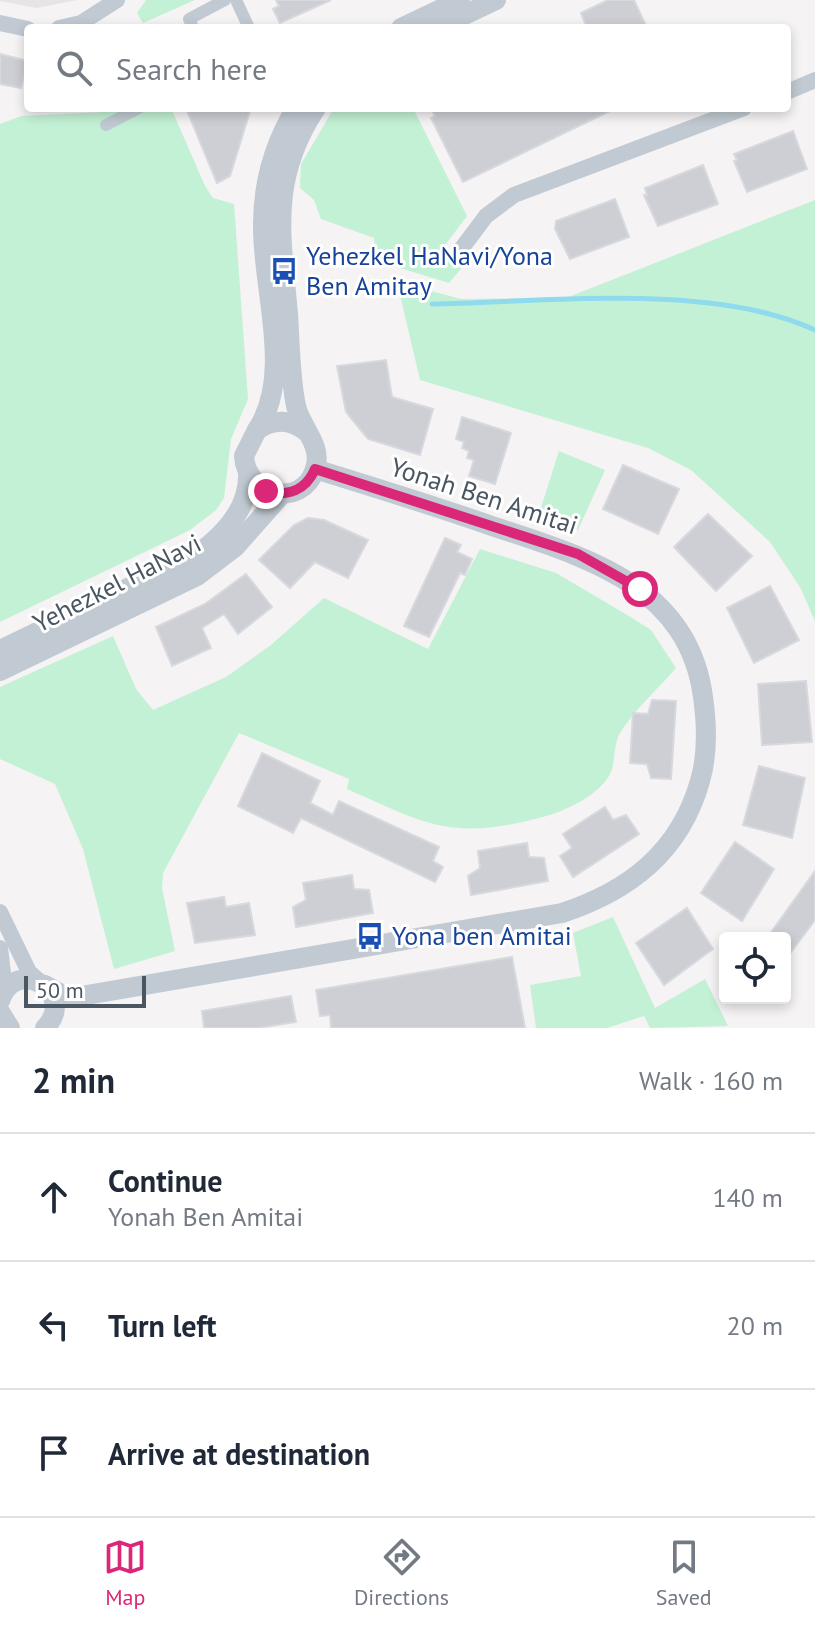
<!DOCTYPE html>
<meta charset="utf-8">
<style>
:root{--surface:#fff;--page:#f2f2f3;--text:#1f2937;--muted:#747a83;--line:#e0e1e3;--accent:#db2777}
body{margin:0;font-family:"PT Sans",sans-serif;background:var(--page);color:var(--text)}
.controls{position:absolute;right:24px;bottom:24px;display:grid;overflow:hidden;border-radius:8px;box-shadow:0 4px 12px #0003}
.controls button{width:72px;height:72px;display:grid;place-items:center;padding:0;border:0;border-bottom:2px solid var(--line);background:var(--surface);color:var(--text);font:40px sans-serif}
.scale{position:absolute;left:24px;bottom:20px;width:122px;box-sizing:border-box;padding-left:8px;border:4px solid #4a5661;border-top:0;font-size:22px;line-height:28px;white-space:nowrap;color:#4a5661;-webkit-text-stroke:6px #fff;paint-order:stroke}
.stop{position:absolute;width:24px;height:24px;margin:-18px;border:6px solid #db2777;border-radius:50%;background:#fff}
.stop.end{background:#db2777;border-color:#fff;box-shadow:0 2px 8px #0008}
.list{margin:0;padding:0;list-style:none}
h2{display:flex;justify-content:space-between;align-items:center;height:104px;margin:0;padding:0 32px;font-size:34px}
h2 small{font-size:26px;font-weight:400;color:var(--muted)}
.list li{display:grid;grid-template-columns:52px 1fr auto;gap:24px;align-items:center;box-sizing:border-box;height:128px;padding:0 32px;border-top:2px solid var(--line)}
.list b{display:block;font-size:30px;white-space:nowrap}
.list p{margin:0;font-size:26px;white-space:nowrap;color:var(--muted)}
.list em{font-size:26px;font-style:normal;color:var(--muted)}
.icon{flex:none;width:44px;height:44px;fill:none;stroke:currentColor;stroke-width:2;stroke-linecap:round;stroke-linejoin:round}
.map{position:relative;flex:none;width:815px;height:1028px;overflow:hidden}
.search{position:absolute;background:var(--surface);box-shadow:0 4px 12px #0003;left:24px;right:24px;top:24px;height:88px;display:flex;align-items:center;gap:20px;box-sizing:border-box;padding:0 28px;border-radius:8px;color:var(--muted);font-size:30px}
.sheet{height:488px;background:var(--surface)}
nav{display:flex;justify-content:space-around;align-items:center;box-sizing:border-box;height:112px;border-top:2px solid var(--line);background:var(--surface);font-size:22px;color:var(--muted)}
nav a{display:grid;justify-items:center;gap:4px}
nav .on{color:var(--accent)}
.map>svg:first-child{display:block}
.education{fill:#e6e4e5}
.green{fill:#c3f1d5}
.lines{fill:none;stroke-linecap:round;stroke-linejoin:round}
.stream{stroke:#90daee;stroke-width:5}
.building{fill:#cdcfd5;stroke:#d7d9de;stroke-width:2}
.pedestrian{stroke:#c1cad2;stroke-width:12}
.minor{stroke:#c1cad2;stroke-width:16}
.tertiary{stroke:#c1cad2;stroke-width:20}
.route{stroke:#db2777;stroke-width:10}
.labels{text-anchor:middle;stroke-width:6;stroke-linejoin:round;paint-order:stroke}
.transit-label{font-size:26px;fill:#164399;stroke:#fff;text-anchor:start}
.street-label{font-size:26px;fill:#4a5661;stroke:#fff}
</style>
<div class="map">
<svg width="815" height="1028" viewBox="0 0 815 1028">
<rect width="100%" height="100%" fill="#f5f3f3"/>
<path class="education" d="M 77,0 L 37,8 L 0,1 L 0,0 Z"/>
<g class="green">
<path d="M 146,0 L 195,0 L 143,23 L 137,13 Z"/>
<path d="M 112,108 L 171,108 L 205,186 L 213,198 L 234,204 L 248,399 L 231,439 L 224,498 L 216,510 L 190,530 L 0,622 L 0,124 L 21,116 L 104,112 Z"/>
<path d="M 334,108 L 413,108 L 467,216 L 442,249 L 465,264 L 449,283 L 377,261 L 374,238 L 321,219 L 314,200 L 300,188 L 301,164 Z"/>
<path d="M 815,200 L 815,621 L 800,587 L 770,542 L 691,470 L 648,448 L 420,380 L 397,282 L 461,299 L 566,298 Z"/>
<path d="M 559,451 L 605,470 L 578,530 L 538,517 Z"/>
<path d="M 480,549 L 556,573 L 629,616 L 651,630 L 676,668 C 658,689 634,710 620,733 C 612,746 617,767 607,779 C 592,799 563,812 539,818 C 451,841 426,824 347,789 L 349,779 L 239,733 L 163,873 L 162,888 L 175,951 L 114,969 L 83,849 L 55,784 L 0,759 L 0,687 L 113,636 L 136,689 L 153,710 L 226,677 L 271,645 L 324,598 L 428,649 Z"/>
<path d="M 613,917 L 655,1008 L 705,979 L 728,1026 L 650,1028 L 644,1016 L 607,1028 L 536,1028 L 530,985 L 581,976 L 573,933 Z"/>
</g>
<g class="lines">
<path class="stream" d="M 432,304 C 546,302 712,282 815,330"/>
</g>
<g class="building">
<path d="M 276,0 L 331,0 L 280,23 L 273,9 L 279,6 Z"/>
<path d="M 608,0 L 634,0 L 647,28 L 587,28 L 581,13 Z"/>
<path d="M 0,54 L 28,61 L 21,88 L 0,84 Z"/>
<path d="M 186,108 L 251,108 L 230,176 L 217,183 Z"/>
<path d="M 431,108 L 616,108 L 463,182 L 431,118 L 435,116 Z"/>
<path d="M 793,131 L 807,169 L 747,192 L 734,161 L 737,160 L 734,154 Z"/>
<path d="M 703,165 L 718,204 L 658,226 L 644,195 L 647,195 L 645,188 Z"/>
<path d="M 615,199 L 629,237 L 570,259 L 555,229 L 556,221 Z"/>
<path d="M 386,360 L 392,397 L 433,409 L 420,455 L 368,439 L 346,412 L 337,366 Z"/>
<path d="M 462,417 L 511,433 L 495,484 L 469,476 L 474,460 L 467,458 L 469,451 L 462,448 L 464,442 L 456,439 Z"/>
<path d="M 623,465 L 679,489 L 658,534 L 603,509 Z"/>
<path d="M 708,514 L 752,556 L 716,591 L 674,547 Z"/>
<path d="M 308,518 L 324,520 L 368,540 L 348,578 L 315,562 L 290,588 L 259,560 L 294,525 Z"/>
<path d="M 445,538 L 461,545 L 457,552 L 472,559 L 465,575 L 460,573 L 429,637 L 404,626 Z"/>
<path d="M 246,574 L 272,607 L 238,634 L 224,614 L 202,628 L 211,648 L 172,666 L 156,627 L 205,604 Z"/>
<path d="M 770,586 L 799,640 L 754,663 L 727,608 Z"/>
<path d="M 806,681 L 812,742 L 762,745 L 758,684 Z"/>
<path d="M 652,700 L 676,701 L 671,779 L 651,778 L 647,764 L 630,763 L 633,713 L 648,714 Z"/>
<path d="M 262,753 L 320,781 L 310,803 L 333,815 L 339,801 L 439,847 L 433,861 L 443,867 L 435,882 L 301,818 L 293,833 L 238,806 Z"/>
<path d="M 759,766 L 805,778 L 792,838 L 743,825 Z"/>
<path d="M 605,807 L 613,820 L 626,815 L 639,834 L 573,877 L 560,856 L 572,848 L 563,834 Z"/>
<path d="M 735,842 L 774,869 L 742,921 L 701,893 Z"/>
<path d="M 527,843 L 529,857 L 544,858 L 548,881 L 471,895 L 468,876 L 480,868 L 478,851 Z"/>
<path d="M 815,871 L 815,920 L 785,960 L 785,938 L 767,938 Z"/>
<path d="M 352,875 L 354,889 L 369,890 L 373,913 L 296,927 L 293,907 L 306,900 L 303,883 Z"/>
<path d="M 224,897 L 226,907 L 249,903 L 255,935 L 195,943 L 187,903 Z"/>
<path d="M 687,908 L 713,949 L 664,985 L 636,943 Z"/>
<path d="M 512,957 L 525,1028 L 331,1028 L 330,1015 L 320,1016 L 316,990 Z"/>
<path d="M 291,996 L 296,1022 L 258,1028 L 204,1028 L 202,1011 Z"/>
</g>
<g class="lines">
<g class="pedestrian">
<path d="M 236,0 L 249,28"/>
<path d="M 193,28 L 189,19 L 225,0"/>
<path d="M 106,125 L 139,108"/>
</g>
<g class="minor">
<path d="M 0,23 L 28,29"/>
<path d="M 59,28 L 81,23 L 117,0"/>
<path d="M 787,92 L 815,80"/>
<path d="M 459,252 L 486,216 L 514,195 L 744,108"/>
<path d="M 0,912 L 29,972 L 38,980"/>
<path d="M 0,948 L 5,990"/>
</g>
<g class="tertiary">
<path d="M 401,28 L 460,0"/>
<path d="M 437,28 L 496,0"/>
<path d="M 257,430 C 294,374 262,289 263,225 C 263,182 274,144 296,108"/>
<path d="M 308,433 C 292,419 274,418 257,430 L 244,456 C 246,495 302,510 315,469 C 323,445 301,428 296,406 C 290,377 290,345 288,314 C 281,235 269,179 316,108"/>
<path d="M 0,650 L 196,555 C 223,536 250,508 248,472"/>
<path d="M 0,671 L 197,576 L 235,547 L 282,494"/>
<path d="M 45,985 L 65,996 L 81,996 L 562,913 C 629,891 680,852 700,781 C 708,754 707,725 703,697 C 688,583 581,556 489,525 C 432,505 373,487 315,469"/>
<path d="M 0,1001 C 15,954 79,993 45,1028"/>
<path d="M 0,1012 L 10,1028"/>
</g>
</g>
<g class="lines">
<path class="route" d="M 266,491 C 288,497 306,490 315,469 L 578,554 L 640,589"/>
</g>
<defs>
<g id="bus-bare" transform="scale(2.16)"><path d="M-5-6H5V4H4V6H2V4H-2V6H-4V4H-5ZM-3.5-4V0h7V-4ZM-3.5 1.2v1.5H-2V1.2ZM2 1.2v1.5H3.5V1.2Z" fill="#1a4fb4" stroke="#fff" stroke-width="2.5" paint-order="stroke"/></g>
</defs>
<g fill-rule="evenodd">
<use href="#bus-bare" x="284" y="271"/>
<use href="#bus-bare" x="370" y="936"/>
</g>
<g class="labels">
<g class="transit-label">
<text x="306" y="265">Yehezkel HaNavi/Yona<tspan x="306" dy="30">Ben Amitay</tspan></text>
<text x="392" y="945">Yona ben Amitai</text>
</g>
<g class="street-label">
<text transform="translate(484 496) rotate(18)" y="9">Yonah Ben Amitai</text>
<text transform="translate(117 583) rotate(-27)" y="9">Yehezkel HaNavi</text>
</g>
</g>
</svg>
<div class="controls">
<button><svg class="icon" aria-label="locate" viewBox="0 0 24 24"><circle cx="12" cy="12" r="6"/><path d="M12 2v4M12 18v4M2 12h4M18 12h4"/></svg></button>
</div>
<div class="scale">50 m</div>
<div class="stop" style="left:640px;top:589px"></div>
<div class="stop end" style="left:266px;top:491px"></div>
<div class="search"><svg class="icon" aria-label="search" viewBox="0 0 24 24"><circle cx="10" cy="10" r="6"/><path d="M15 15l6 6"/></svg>Search here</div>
</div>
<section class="sheet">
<h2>2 min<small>Walk · 160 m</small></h2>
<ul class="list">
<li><svg class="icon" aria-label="ahead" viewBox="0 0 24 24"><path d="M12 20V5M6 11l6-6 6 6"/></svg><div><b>Continue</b><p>Yonah Ben Amitai</p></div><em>140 m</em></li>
<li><svg class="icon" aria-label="left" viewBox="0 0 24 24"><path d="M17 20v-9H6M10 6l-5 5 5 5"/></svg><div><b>Turn left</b></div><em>20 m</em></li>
<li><svg class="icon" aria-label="arrive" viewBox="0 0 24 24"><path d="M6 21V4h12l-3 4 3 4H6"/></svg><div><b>Arrive at destination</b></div></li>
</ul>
</section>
<nav>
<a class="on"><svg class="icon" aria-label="map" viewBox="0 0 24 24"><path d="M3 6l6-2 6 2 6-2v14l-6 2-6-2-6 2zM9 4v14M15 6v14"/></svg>Map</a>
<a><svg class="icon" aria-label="directions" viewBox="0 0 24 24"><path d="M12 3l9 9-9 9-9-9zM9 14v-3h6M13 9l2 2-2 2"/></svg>Directions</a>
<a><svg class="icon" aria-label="saved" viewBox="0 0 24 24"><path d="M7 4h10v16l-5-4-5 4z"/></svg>Saved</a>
</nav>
